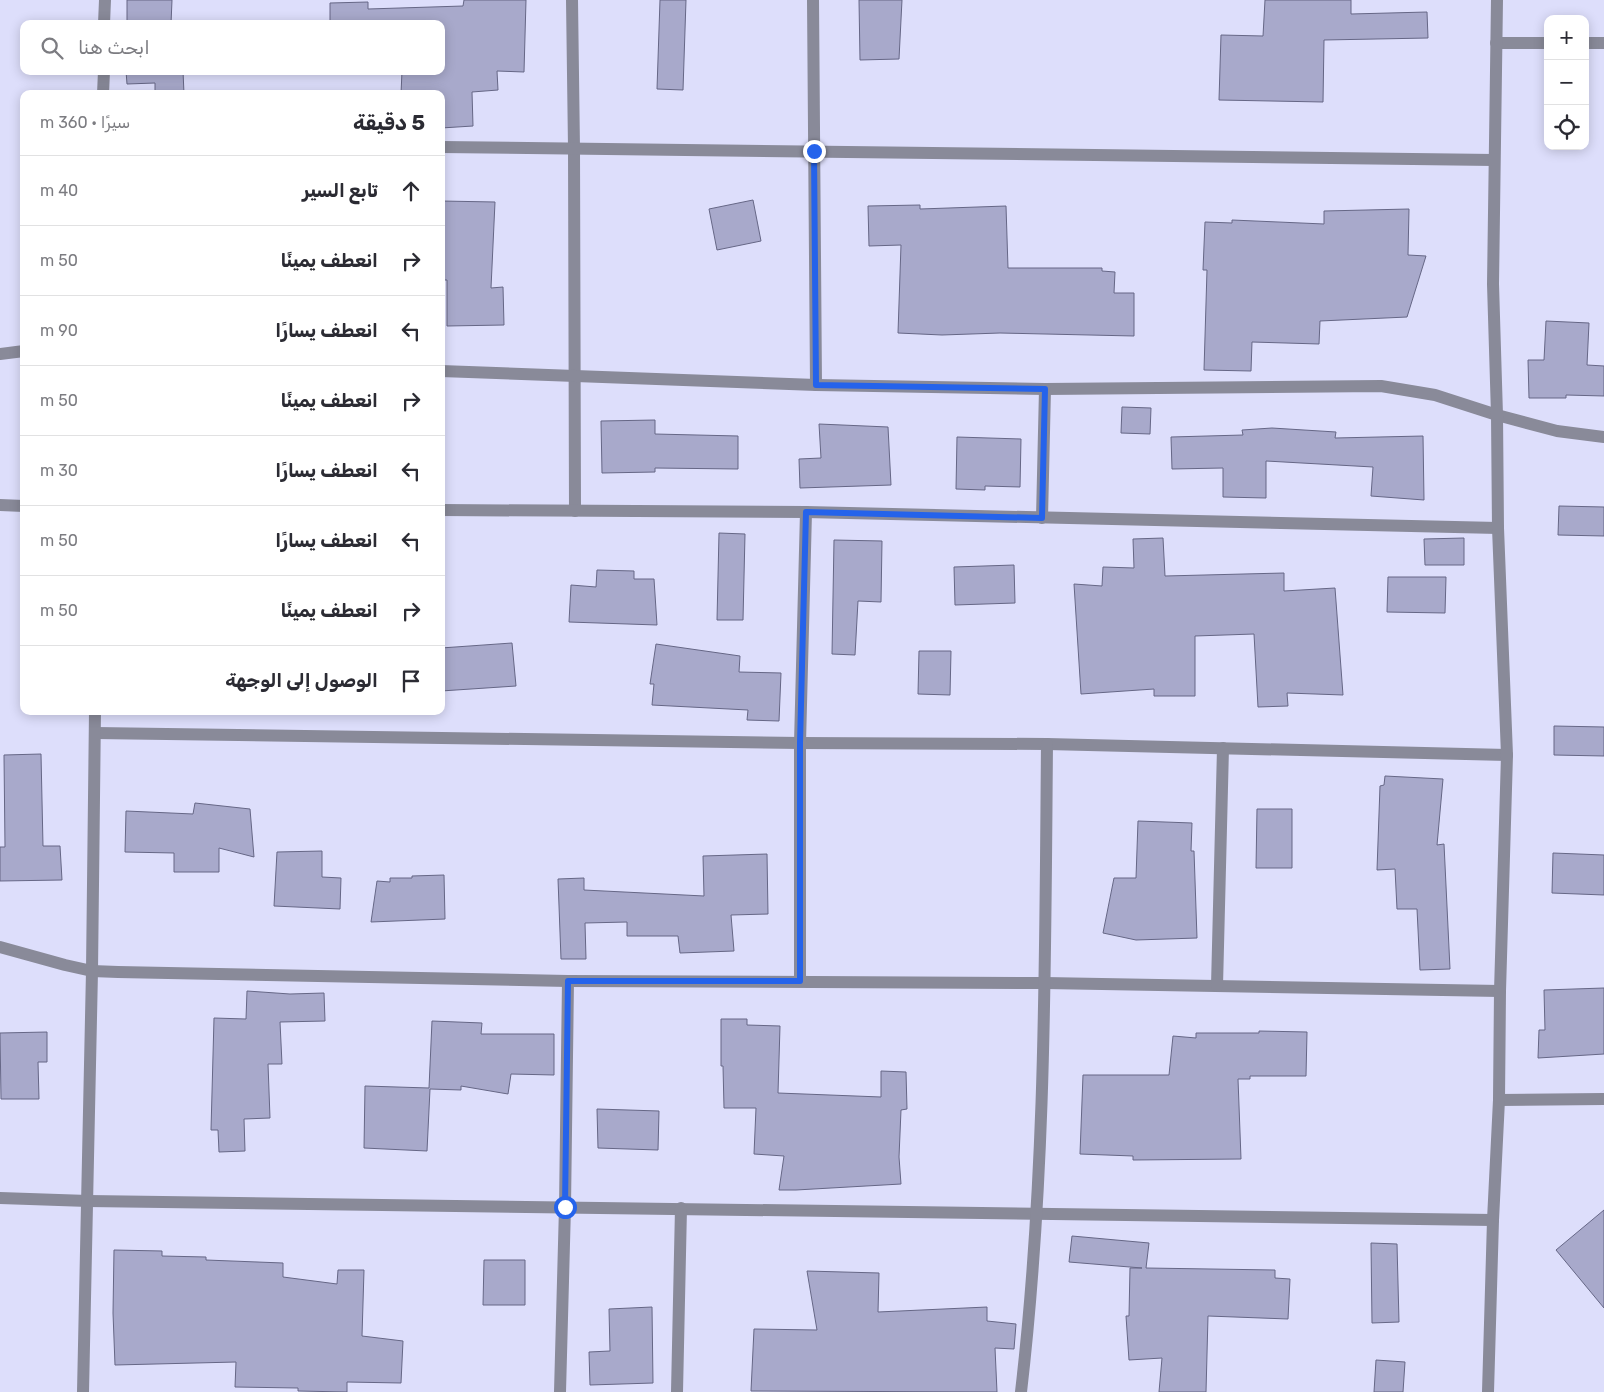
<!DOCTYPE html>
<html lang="ar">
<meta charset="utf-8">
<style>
:root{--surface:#fff;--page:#f7f7f7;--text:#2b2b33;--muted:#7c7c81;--line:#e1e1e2}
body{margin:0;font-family:Rubik,Cairo,sans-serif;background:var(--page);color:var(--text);direction:rtl}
.controls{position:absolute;right:15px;top:15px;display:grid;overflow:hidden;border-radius:10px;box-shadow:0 2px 12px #0003}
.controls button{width:45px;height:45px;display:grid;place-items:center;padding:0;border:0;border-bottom:1px solid var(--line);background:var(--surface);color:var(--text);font:25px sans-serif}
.stop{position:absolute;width:15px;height:15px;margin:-11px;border:4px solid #2563eb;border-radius:50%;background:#fff}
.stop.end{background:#2563eb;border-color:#fff;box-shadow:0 1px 5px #0008}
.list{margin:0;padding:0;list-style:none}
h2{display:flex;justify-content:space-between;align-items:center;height:65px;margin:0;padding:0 20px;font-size:21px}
h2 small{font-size:16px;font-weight:400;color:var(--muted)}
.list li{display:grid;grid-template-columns:32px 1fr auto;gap:15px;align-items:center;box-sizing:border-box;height:70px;padding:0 20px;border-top:1px solid var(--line)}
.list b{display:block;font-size:19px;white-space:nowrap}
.list em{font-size:16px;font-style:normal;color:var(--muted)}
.icon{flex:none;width:28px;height:28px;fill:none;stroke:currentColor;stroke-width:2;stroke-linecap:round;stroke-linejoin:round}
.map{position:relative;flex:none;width:1604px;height:1392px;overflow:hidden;direction:ltr}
.search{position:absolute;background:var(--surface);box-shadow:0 2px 12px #0003;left:20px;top:20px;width:425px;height:55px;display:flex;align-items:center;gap:12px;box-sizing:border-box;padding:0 18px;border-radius:10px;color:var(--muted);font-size:19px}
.panel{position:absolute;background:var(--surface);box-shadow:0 2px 12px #0003;left:20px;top:90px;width:425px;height:625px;border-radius:10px;direction:rtl}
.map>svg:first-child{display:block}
.building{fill:#a8a9cb;stroke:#666786}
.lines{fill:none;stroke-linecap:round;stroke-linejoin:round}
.minor{stroke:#898a99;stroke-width:12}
.route{stroke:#2563eb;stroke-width:6}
</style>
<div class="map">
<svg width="1604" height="1392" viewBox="0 0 1604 1392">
<rect width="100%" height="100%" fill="#dddefb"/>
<g class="building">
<path d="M 127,0 L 172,0 L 171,24 L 127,24 Z"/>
<path d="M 464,0 L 526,0 L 524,72 L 497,71 L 498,90 L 472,92 L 473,126 L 441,128 L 441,94 L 401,94 L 402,71 L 441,71 L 441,24 L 330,24 L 330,3 L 368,2 L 368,9 L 463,6 Z"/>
<path d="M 660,0 L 686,0 L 683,90 L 657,89 Z"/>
<path d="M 859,0 L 902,0 L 899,59 L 860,60 Z"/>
<path d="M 1265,0 L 1351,0 L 1351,14 L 1427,12 L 1428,38 L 1324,40 L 1323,102 L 1219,100 L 1221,35 L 1263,36 Z"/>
<path d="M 126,71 L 183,71 L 184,94 L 155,94 L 155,83 L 127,84 Z"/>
<path d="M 753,200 L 761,241 L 717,250 L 709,209 Z"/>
<path d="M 441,201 L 495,202 L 491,288 L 503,287 L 504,325 L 447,326 L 447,280 L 441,280 Z"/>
<path d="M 920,205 L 920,209 L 1006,206 L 1008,268 L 1102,268 L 1102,271 L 1115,272 L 1114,293 L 1134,293 L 1134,336 L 1000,333 L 942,335 L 898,333 L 901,245 L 869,246 L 868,206 Z"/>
<path d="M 1409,209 L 1408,255 L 1426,256 L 1407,317 L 1320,321 L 1319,344 L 1252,342 L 1251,371 L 1204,370 L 1207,270 L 1203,270 L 1205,222 L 1232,223 L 1232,220 L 1324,224 L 1324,211 Z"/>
<path d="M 1546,321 L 1589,323 L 1587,365 L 1604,366 L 1604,396 L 1566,395 L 1566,398 L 1529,398 L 1528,360 L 1544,360 Z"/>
<path d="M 1122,407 L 1151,408 L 1150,434 L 1121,433 Z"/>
<path d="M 655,420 L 655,434 L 738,436 L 738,469 L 655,468 L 655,472 L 602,473 L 601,421 Z"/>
<path d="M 819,424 L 888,427 L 891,485 L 800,488 L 799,459 L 821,458 Z"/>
<path d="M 1272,428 L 1336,432 L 1335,438 L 1423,436 L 1424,500 L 1371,496 L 1373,467 L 1266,461 L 1266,498 L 1223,497 L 1223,468 L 1172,469 L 1171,437 L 1243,435 L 1242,430 Z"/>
<path d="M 957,437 L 1021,439 L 1020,487 L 985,486 L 985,490 L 956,489 Z"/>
<path d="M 1559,506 L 1604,507 L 1604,536 L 1558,535 Z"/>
<path d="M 719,533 L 745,534 L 743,620 L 717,620 Z"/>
<path d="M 1163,538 L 1165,576 L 1284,573 L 1284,591 L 1335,588 L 1343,695 L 1287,693 L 1288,706 L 1258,707 L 1254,634 L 1195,636 L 1195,696 L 1154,696 L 1154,689 L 1081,694 L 1074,584 L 1102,586 L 1103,567 L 1134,568 L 1133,539 Z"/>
<path d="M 1464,538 L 1464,565 L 1425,565 L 1424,539 Z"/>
<path d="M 834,540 L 882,541 L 881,602 L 858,601 L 855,655 L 832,654 Z"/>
<path d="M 1014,565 L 1015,603 L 955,605 L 954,567 Z"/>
<path d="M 597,570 L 634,571 L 634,579 L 654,579 L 657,625 L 569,622 L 571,585 L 596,587 Z"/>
<path d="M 1388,577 L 1446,577 L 1445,613 L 1387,612 Z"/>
<path d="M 512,643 L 516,686 L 441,691 L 441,648 Z"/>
<path d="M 656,644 L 740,656 L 739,672 L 781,673 L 779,721 L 747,720 L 748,710 L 652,705 L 654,684 L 650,684 Z"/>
<path d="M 919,651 L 951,651 L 950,695 L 918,694 Z"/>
<path d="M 1554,726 L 1604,727 L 1604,756 L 1554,755 Z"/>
<path d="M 41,754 L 43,846 L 60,846 L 62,880 L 0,881 L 0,847 L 5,847 L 4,755 Z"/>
<path d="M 1385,776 L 1443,779 L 1437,845 L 1444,844 L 1450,969 L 1420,970 L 1417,909 L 1397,909 L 1395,869 L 1377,870 L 1380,786 L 1384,785 Z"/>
<path d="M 195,803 L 250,809 L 254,857 L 219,848 L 219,872 L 174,872 L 174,853 L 125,852 L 126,811 L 193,814 Z"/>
<path d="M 1257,809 L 1292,809 L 1292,868 L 1256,868 Z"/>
<path d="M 1138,821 L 1192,823 L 1191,851 L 1194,851 L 1197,938 L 1136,940 L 1103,933 L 1114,878 L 1136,878 Z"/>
<path d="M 322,851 L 322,877 L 341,878 L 340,909 L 274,906 L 277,852 Z"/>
<path d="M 1553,853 L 1604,855 L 1604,895 L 1552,893 Z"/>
<path d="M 767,854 L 768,914 L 731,915 L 734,951 L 680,953 L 678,936 L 627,936 L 627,922 L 585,923 L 586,959 L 561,959 L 558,879 L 584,878 L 584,890 L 704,896 L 703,856 Z"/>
<path d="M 444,875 L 445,919 L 371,922 L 377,881 L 390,882 L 390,878 L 412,878 L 412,876 Z"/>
<path d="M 1604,988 L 1604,1054 L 1538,1058 L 1539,1030 L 1545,1030 L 1544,990 Z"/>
<path d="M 247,991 L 290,994 L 324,993 L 325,1021 L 280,1022 L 282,1064 L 268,1064 L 270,1118 L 244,1119 L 245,1151 L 219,1152 L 218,1130 L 211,1130 L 214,1018 L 246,1019 Z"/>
<path d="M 721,1019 L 747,1019 L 747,1025 L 780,1026 L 778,1093 L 881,1097 L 881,1071 L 906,1072 L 907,1109 L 901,1110 L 899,1157 L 901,1184 L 796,1190 L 779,1190 L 784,1156 L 754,1154 L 756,1108 L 724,1108 L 723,1066 L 721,1066 Z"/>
<path d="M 432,1021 L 482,1023 L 481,1034 L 554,1034 L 554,1075 L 511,1074 L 508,1094 L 461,1086 L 461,1090 L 430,1089 L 427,1151 L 364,1148 L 365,1086 L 429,1088 Z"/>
<path d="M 1259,1031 L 1307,1032 L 1306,1076 L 1250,1076 L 1250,1079 L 1238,1079 L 1241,1159 L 1133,1160 L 1133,1156 L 1080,1154 L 1083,1075 L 1169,1075 L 1173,1036 L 1196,1038 L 1196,1033 L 1259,1033 Z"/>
<path d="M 47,1032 L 47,1062 L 38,1062 L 39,1099 L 1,1099 L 0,1033 Z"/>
<path d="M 597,1109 L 659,1111 L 658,1150 L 598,1148 Z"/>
<path d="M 1604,1210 L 1604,1308 L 1556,1250 Z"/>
<path d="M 1072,1236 L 1149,1243 L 1146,1268 L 1275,1270 L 1275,1278 L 1290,1279 L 1288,1319 L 1208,1316 L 1206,1392 L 1159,1392 L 1162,1358 L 1129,1360 L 1126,1316 L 1129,1316 L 1130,1268 L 1142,1268 L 1069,1262 Z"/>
<path d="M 1371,1243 L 1397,1244 L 1399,1322 L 1372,1323 Z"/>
<path d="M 114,1250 L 162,1251 L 162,1256 L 206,1257 L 206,1260 L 283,1263 L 283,1277 L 337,1284 L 338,1270 L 364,1270 L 362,1336 L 403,1341 L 401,1383 L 347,1382 L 347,1392 L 298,1391 L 298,1388 L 235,1387 L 236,1362 L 115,1365 L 113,1313 Z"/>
<path d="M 484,1260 L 525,1260 L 525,1305 L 483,1305 Z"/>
<path d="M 807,1271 L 879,1273 L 878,1312 L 987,1307 L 987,1321 L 1016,1324 L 1014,1349 L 995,1348 L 997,1392 L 751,1391 L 754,1329 L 817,1330 Z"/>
<path d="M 652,1307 L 653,1383 L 590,1385 L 589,1352 L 610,1351 L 609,1309 Z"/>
<path d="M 1376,1360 L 1405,1362 L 1403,1392 L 1374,1392 Z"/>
</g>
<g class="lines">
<g class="minor">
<path d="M 572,0 L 574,148 L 575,511"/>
<path d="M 813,0 L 816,385"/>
<path d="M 104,24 L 105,0"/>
<path d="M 1496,43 L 1548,43"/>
<path d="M 1585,43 L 1604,43"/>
<path d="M 103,94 L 104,71"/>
<path d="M 441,147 L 1494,160"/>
<path d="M 0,354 L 24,351"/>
<path d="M 441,371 L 816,385 L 1045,389 L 1381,386 L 1435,395 L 1497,415 L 1557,431 L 1604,437"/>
<path d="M 0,505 L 24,506"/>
<path d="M 441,510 L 806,512 L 1498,528"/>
<path d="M 1042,518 L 1045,389"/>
<path d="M 95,733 L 800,743 L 1047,744 L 1507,755"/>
<path d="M 0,947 L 65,965 L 92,971 L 118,972 L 568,981 L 1045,983 L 1500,991"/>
<path d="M 800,981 L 800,743 L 806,512"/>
<path d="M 1217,986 L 1223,748"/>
<path d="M 1499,1100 L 1604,1099"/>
<path d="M 0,1198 L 88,1201 L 1493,1220"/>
<path d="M 83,1392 L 92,971 L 95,711"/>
<path d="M 560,1392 L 565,1207 L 568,981"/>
<path d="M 677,1392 L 681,1208"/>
<path d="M 1021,1392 C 1046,1177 1045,960 1047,744"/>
<path d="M 1488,1392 L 1493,1220 L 1499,1100 L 1500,991 L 1507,755 L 1498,528 L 1497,415 L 1493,284 L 1497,0"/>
</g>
</g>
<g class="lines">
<path class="route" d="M 565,1207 L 568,981 L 800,981 L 800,743 L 806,512 L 1042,518 L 1045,389 L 816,385 L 814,151"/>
</g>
</svg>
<div class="controls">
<button>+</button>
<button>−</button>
<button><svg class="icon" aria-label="locate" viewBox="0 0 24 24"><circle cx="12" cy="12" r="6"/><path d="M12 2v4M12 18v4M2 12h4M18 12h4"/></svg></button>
</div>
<div class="stop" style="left:565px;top:1207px"></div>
<div class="stop end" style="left:814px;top:151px"></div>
<div class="search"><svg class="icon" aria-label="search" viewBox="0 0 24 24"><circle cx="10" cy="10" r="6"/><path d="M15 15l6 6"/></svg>ابحث هنا</div>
<section class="panel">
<h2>5 دقيقة<small>سيرًا · 360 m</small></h2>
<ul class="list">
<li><svg class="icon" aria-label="ahead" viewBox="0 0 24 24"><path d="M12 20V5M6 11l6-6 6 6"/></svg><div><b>تابع السير</b></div><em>40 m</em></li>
<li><svg class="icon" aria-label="right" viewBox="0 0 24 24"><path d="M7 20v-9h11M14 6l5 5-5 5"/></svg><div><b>انعطف يمينًا</b></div><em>50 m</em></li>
<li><svg class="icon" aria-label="left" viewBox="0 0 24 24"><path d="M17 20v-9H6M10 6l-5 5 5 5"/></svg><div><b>انعطف يسارًا</b></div><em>90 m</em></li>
<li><svg class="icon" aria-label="right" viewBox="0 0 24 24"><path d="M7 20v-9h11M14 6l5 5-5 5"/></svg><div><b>انعطف يمينًا</b></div><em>50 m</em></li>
<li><svg class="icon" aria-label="left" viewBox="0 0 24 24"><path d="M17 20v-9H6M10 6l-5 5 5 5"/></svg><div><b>انعطف يسارًا</b></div><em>30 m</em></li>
<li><svg class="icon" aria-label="left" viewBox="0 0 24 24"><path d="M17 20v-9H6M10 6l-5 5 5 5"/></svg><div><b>انعطف يسارًا</b></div><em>50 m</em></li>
<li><svg class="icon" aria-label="right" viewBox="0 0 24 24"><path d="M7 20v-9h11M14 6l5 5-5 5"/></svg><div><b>انعطف يمينًا</b></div><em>50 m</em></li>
<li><svg class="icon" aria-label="arrive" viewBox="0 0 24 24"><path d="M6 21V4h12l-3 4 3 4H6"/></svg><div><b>الوصول إلى الوجهة</b></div></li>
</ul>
</section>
</div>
